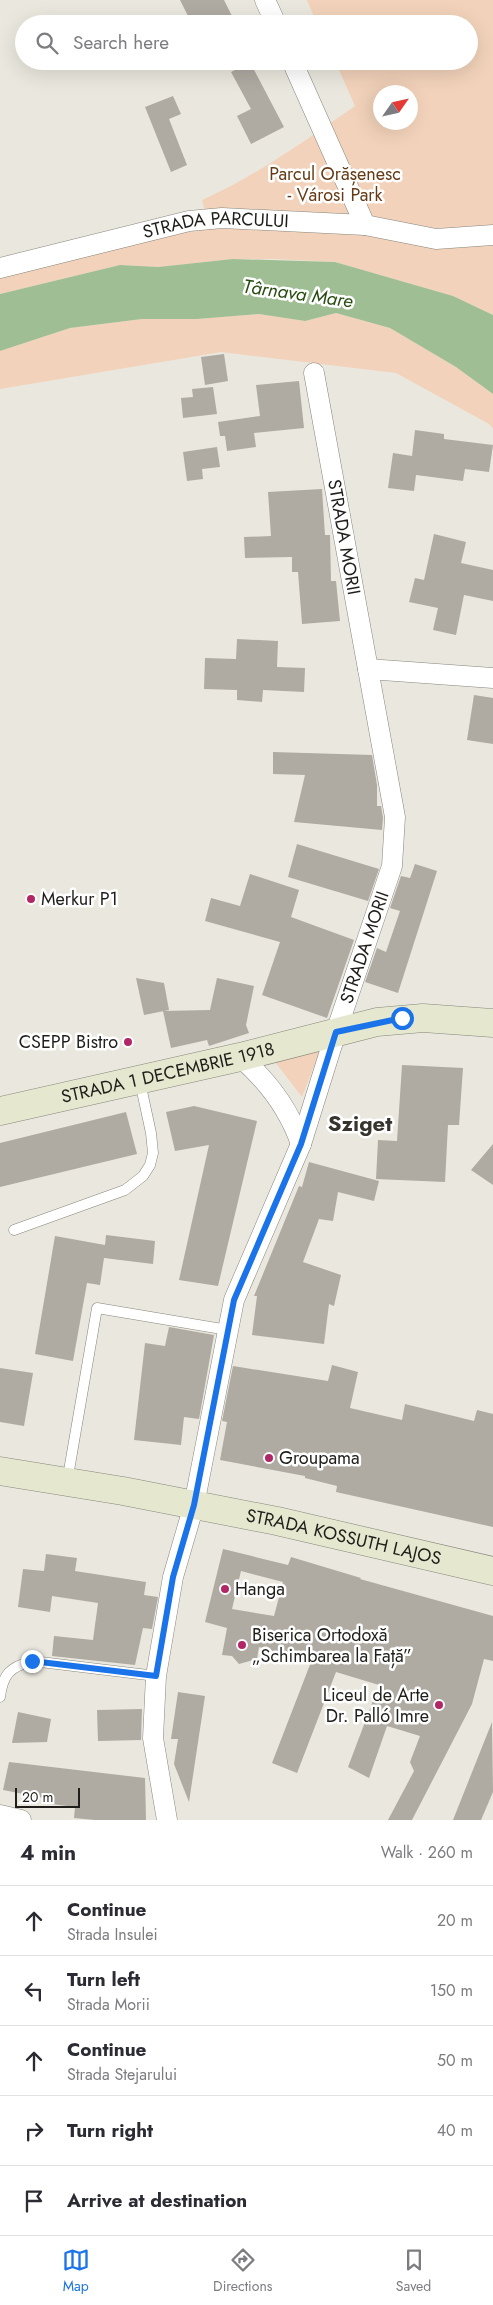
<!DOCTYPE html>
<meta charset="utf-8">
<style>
:root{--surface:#fff;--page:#f7f7f7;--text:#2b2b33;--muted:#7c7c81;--line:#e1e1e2;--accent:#1a73e8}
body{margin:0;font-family:Jost,sans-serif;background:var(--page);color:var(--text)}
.compass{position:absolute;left:373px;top:85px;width:45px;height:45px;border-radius:50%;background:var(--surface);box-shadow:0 5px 20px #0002;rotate:56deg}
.scale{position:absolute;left:15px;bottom:12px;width:65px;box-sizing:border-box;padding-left:5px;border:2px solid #1f1e1b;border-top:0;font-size:14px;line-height:18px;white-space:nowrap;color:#1f1e1b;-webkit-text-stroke:4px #fff;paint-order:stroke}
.stop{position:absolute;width:15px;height:15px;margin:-11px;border:4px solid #1a73e8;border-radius:50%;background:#fff}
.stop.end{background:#1a73e8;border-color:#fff;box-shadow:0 1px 5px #0008}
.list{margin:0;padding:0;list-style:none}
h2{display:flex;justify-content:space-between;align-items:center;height:65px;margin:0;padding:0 20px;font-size:21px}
h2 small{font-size:16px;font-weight:400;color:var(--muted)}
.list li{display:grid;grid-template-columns:32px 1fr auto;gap:15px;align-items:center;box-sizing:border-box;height:70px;padding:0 20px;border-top:1px solid var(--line)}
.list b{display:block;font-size:19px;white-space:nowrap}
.list p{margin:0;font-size:16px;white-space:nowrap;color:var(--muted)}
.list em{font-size:16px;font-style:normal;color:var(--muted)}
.icon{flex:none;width:28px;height:28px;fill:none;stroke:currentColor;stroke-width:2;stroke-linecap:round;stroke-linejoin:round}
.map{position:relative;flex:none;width:493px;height:1820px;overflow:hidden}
.search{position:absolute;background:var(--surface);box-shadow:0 5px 20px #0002;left:15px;right:15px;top:15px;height:55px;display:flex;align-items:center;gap:12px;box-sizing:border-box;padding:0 18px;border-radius:28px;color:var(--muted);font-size:19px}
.sheet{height:415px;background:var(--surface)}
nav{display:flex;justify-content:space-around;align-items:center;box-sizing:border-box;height:70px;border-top:1px solid var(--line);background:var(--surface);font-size:14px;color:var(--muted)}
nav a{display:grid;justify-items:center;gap:2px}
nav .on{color:var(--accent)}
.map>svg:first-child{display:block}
.green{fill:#f2d2ba;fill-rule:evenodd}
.water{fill:#a0be93}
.building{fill:#afaaa2;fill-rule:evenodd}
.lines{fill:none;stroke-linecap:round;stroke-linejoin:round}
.service-casing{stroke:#87857d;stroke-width:11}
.minor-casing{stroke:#87857d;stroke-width:21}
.secondary-casing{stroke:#87857d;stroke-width:29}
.service{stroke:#fff;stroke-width:10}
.minor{stroke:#fff;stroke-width:20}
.secondary{stroke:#e5e8ce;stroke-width:28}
.route{stroke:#1a73e8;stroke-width:6}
.poi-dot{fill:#b12664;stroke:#fff;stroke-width:2}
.labels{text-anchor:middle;stroke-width:5;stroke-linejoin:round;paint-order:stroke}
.park-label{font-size:18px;fill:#653a14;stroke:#fff}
.street-label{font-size:18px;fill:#1f1e1b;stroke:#fff}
.poi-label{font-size:18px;fill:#1f1e1b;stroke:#fff;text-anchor:start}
.water-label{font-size:19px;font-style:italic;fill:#274c0f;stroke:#fff}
.district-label{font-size:22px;font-weight:bold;fill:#36342d;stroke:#fff}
</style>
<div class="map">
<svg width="493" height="1820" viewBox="0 0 493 1820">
<rect width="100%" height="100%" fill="#eae8de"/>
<g class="green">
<path d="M 307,0 L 493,0 L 493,315 L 453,296 L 335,262 L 275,259 L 233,259 L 158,267 L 120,265 L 0,294 L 0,278 L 164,235 L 210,229 L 202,200 C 256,176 306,140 355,106 L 335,61 L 469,61 L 469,24 L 317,24 ZM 380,92 L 410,92 L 410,122 L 380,122 Z"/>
<path d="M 336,313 L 390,328 L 456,367 L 493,394 L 493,429 L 489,424 L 396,373 L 221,352 L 0,389 L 0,351 L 70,328 L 142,319 L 197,319 L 259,314 L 305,321 Z"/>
<path d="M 321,1048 L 302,1097 L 272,1058 Z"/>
</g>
<path class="water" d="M 233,259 L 335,262 L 453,296 L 493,315 L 493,394 L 456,367 L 390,328 L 336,313 L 305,321 L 259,314 L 197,319 L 142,319 L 70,328 L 0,351 L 0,294 L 120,265 L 158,267 Z"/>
<g class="building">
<path d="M 180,0 L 224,0 L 236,24 L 192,24 Z"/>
<path d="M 250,62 L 284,127 L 251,144 L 237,116 L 251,109 L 231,72 Z"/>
<path d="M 173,96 L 181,114 L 169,119 L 187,165 L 171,172 L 145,107 Z"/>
<path d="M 224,354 L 228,381 L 205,385 L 201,357 Z"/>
<path d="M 299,381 L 304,428 L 254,433 L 256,447 L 227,451 L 225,436 L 220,436 L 218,422 L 260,416 L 256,385 Z"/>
<path d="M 213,387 L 217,414 L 183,418 L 181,398 L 193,397 L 192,389 Z"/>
<path d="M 415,430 L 444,434 L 444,439 L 493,445 L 489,472 L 465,469 L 463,481 L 416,475 L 414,491 L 388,488 L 393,453 L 412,456 Z"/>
<path d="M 217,447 L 220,467 L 202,469 L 203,479 L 187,481 L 183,452 Z"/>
<path d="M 322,489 L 325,535 L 330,535 L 331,581 L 336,581 L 340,621 L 302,624 L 298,572 L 292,572 L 292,557 L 245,558 L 244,537 L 271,536 L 268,492 Z"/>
<path d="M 434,534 L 466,542 L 461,563 L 493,570 L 493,601 L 464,595 L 456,635 L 433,630 L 438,608 L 409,602 L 415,578 L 424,580 Z"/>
<path d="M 237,639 L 278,641 L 277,667 L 305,668 L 304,692 L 263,690 L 262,702 L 237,700 L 237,690 L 204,689 L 205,658 L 236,659 Z"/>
<path d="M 474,695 L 493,698 L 493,744 L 467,740 Z"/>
<path d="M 273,752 L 372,755 L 377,785 L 377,806 L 381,806 L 383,818 L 382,830 L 294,822 L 305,775 L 273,774 Z"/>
<path d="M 297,844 L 379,869 L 368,901 L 288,877 Z"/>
<path d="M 415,864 L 437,871 L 398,993 L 365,982 L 377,948 L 386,952 L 400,911 L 390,908 L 401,876 L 410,878 Z"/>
<path d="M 250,874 L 299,890 L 291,917 L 354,940 L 327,1018 L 262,995 L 280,942 L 205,921 L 211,898 L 240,906 Z"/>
<path d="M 136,978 L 164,983 L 169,1010 L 144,1015 Z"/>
<path d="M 217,978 L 254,986 L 246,1025 L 249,1033 L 209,1046 L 207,1040 L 171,1048 L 163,1011 L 210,1010 Z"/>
<path d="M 402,1065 L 463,1068 L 459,1125 L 448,1125 L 445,1182 L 376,1179 L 378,1140 L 397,1141 Z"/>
<path d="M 194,1106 L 257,1121 L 218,1286 L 179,1280 L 209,1145 L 175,1151 L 166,1112 Z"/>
<path d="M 126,1112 L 137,1154 L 0,1187 L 0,1143 Z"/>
<path d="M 493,1144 L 493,1185 L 471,1170 Z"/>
<path d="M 309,1162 L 379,1181 L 374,1201 L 338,1192 L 333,1221 L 319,1219 L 303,1262 L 341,1275 L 334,1306 L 329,1304 L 324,1344 L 252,1335 L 257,1296 L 254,1296 L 299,1186 L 302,1187 Z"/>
<path d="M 106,1235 L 155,1241 L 153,1264 L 104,1258 L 100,1285 L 87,1283 L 73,1361 L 35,1354 L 55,1236 L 105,1245 Z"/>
<path d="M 169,1327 L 214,1335 L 199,1419 L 184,1417 L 181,1445 L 134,1440 L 145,1343 L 165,1346 Z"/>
<path d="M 332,1365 L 358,1372 L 350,1408 L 402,1420 L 405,1404 L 474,1421 L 477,1410 L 493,1414 L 493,1527 L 336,1492 L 337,1486 L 305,1478 L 305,1476 L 220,1460 L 227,1422 L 222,1421 L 233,1366 L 328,1381 Z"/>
<path d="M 0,1368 L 33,1373 L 24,1426 L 0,1422 Z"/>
<path d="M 223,1549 L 288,1565 L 291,1557 L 361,1578 L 360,1579 L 493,1616 L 493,1661 L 484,1659 L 472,1704 L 412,1820 L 388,1820 L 414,1771 L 410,1762 L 420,1736 L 387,1726 L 369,1778 L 348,1767 L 379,1685 L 336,1672 L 297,1773 L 272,1763 L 311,1662 L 259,1647 L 257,1659 L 239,1664 L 232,1656 L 222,1655 L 227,1628 L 205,1622 ZM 241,1571 L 283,1582 L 274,1616 L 232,1609 Z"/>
<path d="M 46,1554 L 77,1558 L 75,1571 L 146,1582 L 144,1595 L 158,1597 L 152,1629 L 143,1628 L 135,1665 L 52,1656 L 54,1636 L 93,1640 L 98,1603 L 52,1596 L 50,1612 L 18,1607 L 23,1569 L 44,1571 Z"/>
<path d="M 178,1692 L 205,1696 L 189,1802 L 174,1764 L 178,1739 L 171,1739 Z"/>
<path d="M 142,1709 L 141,1740 L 98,1741 L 97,1710 Z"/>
<path d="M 18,1712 L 51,1719 L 47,1742 L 12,1743 Z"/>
<path d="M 492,1722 L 493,1792 L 481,1820 L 453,1820 Z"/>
<path d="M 9,1762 L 145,1778 L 146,1820 L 95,1820 L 74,1818 L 75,1807 L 43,1803 L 44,1798 L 3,1790 Z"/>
</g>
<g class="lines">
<g class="service-casing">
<g id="service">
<path d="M 14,1230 L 125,1190 L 143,1176 L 150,1165 L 153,1153 L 151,1133 L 140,1082"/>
<path d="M 67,1482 L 97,1308 L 228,1330"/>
<path d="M 0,1697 C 3,1674 10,1667 32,1661 L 156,1676"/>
</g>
</g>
<g class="minor-casing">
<g id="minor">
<path d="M 265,0 L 276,24"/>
<path d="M 292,61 L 365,225"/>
<path id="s1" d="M 0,268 L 189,221 L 222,218 L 365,225 L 436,239 L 493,235"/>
<path d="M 368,669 L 493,678"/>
<path d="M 240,1057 C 268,1081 289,1109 301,1144"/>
<path d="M 0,1815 L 21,1820"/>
<path id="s2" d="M 167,1820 L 153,1738 L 156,1676 L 173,1577 L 194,1505 L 234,1300 L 301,1144 L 336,1032 L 392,866 L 395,817 L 314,373"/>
</g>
</g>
<g class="secondary-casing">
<g id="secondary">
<path id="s3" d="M 0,1111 L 240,1057 L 377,1022 L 423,1018 L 493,1023"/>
<path id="s4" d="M 0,1471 L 123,1491 L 277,1521 L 493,1571"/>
</g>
</g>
<use href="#service" class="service"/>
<use href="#minor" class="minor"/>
<use href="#secondary" class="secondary"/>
</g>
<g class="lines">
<path class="route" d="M 32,1661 L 156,1676 L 173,1577 L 194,1505 L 234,1300 L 301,1144 L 336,1032 L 402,1018"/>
</g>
<g class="poi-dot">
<circle cx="31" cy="899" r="5"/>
<circle cx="128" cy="1042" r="5"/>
<circle cx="269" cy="1458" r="5"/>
<circle cx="225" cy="1589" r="5"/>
<circle cx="242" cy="1645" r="5"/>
<circle cx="439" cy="1705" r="5"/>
</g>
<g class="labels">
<g class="park-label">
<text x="335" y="180">Parcul Orășenesc<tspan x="335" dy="21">- Városi Park</tspan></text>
</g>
<g class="street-label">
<text dy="6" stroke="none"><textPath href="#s1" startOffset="221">STRADA PARCULUI</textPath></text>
<text transform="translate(344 537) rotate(80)" y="6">STRADA MORII</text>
<text dy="6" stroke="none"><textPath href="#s2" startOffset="906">STRADA MORII</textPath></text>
<text dy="6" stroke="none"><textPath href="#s3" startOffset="172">STRADA 1 DECEMBRIE 1918</textPath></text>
<text dy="6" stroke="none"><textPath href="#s4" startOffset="350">STRADA KOSSUTH LAJOS</textPath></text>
</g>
<g class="poi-label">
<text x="41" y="905">Merkur P1</text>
<text x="118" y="1048" text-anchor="end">CSEPP Bistro</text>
<text x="279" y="1464">Groupama</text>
<text x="235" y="1595">Hanga</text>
<text x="252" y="1641">Biserica Ortodoxă<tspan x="252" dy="21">„Schimbarea la Față”</tspan></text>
<text x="429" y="1701" text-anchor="end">Liceul de Arte<tspan x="429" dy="21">Dr. Palló Imre</tspan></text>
</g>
<g class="water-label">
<text transform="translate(298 293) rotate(8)" y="7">Târnava Mare</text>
</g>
<g class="district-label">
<text x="360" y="1131">Sziget</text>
</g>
</g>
</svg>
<svg class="compass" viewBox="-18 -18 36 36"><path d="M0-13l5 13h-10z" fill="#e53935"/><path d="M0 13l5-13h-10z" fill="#7c7c81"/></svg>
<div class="scale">20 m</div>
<div class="stop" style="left:402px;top:1018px"></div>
<div class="stop end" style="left:32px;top:1661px"></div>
<div class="search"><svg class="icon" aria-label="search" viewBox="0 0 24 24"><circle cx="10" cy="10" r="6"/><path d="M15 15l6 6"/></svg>Search here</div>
</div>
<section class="sheet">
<h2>4 min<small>Walk · 260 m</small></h2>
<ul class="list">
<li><svg class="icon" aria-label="ahead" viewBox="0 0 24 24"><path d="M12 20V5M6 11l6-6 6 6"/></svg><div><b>Continue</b><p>Strada Insulei</p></div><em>20 m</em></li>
<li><svg class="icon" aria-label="left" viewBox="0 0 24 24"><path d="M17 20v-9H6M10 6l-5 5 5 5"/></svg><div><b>Turn left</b><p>Strada Morii</p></div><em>150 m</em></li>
<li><svg class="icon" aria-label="ahead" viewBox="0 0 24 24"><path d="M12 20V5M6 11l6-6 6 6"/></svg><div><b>Continue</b><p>Strada Stejarului</p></div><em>50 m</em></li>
<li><svg class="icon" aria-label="right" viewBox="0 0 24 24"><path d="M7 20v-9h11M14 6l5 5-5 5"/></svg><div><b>Turn right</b></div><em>40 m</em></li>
<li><svg class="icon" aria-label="arrive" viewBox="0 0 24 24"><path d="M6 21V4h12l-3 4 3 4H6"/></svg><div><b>Arrive at destination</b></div></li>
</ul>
</section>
<nav>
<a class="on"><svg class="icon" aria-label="map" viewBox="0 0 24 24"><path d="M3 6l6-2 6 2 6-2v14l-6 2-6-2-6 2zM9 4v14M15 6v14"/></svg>Map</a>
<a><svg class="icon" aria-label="directions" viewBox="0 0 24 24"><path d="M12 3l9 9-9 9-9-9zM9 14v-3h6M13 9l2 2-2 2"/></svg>Directions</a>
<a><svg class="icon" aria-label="saved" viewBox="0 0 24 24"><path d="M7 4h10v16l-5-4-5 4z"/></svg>Saved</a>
</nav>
